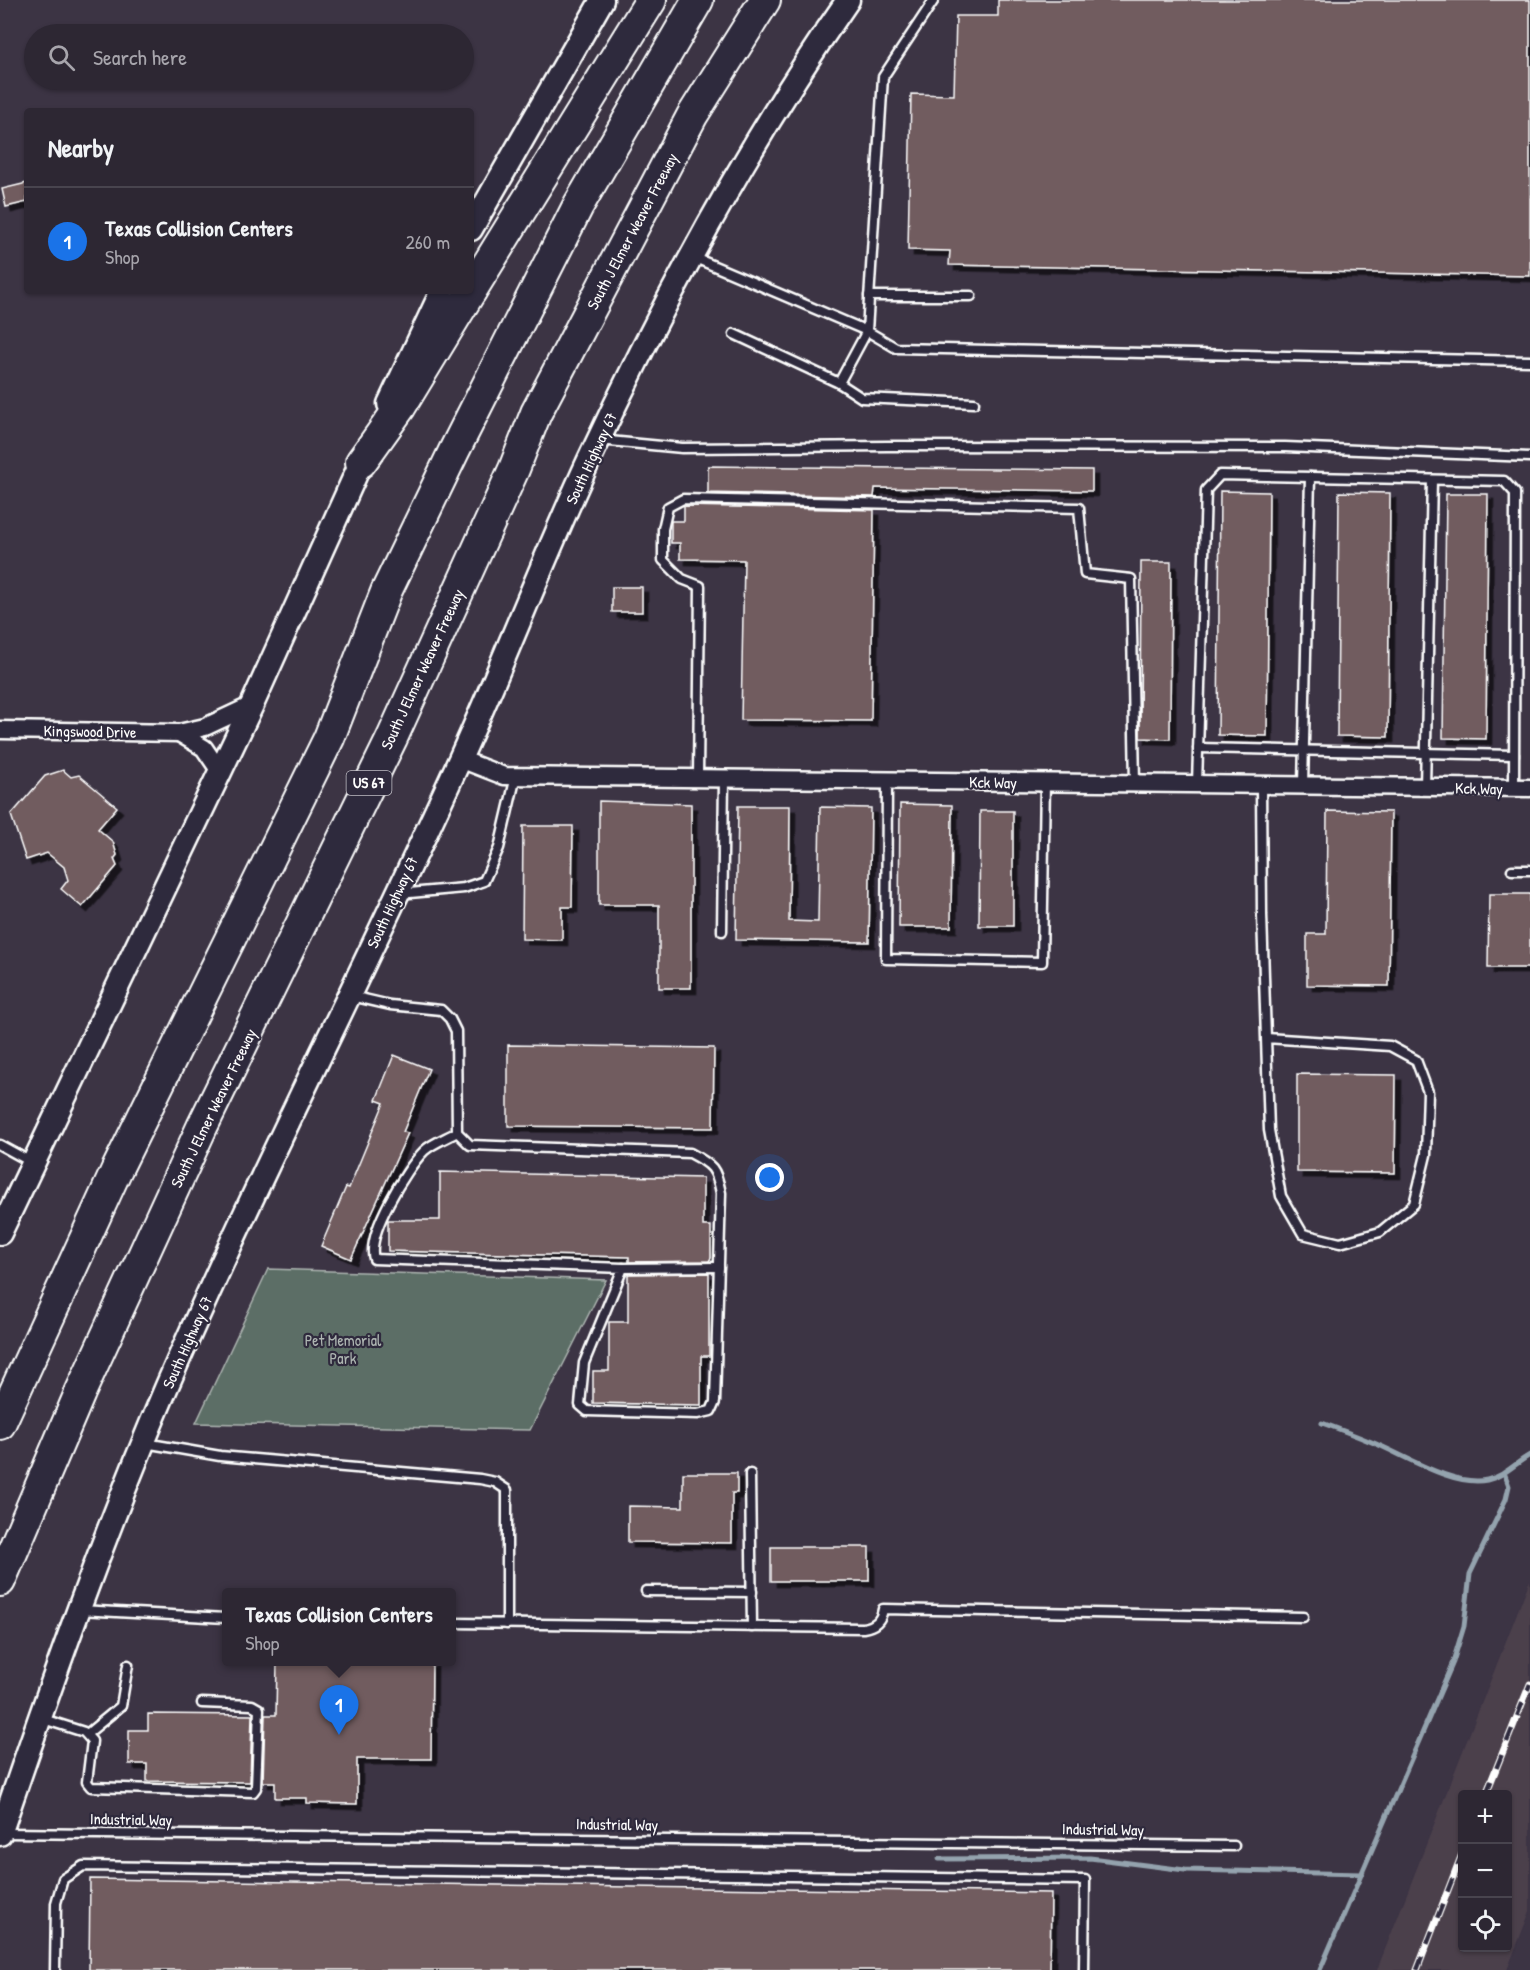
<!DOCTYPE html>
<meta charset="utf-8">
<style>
:root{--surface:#2d2733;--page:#352f3b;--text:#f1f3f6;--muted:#a7a5ac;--line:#48444e;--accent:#1a73e8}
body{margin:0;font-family:"Patrick Hand",sans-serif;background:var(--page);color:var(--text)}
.controls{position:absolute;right:18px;bottom:18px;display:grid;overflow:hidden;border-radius:6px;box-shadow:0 2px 4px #0004}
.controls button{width:54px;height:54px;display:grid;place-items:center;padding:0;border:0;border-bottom:2px solid var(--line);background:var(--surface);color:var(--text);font:30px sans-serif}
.you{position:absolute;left:770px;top:1178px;width:21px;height:21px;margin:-15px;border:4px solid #fff;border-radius:50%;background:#1a73e8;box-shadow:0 0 0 9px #1a73e833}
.badge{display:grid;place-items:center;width:39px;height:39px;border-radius:50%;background:var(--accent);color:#fff;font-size:20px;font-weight:700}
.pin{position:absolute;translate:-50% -50px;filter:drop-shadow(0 2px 3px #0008)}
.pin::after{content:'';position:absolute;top:32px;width:21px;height:18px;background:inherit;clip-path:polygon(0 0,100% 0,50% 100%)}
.popup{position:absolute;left:222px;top:1588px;width:234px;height:78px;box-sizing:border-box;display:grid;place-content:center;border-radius:6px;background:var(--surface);filter:drop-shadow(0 2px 4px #0005);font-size:20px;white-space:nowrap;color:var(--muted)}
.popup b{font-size:22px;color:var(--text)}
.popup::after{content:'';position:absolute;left:50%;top:100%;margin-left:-12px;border:12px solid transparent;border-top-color:var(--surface)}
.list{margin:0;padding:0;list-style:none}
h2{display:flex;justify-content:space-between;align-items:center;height:78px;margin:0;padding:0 24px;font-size:26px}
h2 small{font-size:20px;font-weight:400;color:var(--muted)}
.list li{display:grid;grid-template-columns:39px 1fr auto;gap:18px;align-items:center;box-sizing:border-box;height:108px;padding:0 24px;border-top:2px solid var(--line)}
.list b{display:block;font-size:22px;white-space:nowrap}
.list p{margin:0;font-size:20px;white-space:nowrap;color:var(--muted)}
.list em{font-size:20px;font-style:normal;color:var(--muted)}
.icon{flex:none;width:33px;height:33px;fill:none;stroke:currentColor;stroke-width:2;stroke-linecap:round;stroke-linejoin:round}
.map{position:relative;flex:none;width:1530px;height:1970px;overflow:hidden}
.search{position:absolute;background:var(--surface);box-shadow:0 2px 4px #0004;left:24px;top:24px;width:450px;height:66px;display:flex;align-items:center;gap:15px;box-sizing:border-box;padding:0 21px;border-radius:33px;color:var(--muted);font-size:22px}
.panel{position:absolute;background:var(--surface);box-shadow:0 2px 4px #0004;left:24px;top:108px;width:450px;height:186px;border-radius:6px}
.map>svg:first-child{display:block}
.built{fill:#4c404c;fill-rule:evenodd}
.green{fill:#5c6e66;stroke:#aeb6b2;stroke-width:1.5}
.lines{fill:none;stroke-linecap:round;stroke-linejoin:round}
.stream{stroke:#94a3ae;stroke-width:5}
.building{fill:#715b5f;stroke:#fff;stroke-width:1.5;filter:url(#shadow)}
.service-casing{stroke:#fff;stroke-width:13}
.minor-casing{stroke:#fff;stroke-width:21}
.secondary-casing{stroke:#fff;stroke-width:27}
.motorway-casing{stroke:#fff;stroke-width:34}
.service{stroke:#2f2a3d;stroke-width:8}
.minor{stroke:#2f2a3d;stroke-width:16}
.secondary{stroke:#2f2a3d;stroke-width:22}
.motorway{stroke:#2f2a3d;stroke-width:30}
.rail-casing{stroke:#fff;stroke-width:7}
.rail{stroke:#2f2a3d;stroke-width:4.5;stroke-dasharray:14;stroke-linecap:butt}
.labels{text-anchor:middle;stroke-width:4.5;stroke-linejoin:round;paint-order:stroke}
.shield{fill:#2f2a3d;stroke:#c1bfc5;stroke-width:1.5}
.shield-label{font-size:15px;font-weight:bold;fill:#fff}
.street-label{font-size:16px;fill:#fff;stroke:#2f2a3d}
.park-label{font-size:16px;fill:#aeb6b2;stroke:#2f2a3d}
</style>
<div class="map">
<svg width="1530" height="1970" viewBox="0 0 1530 1970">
<defs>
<filter id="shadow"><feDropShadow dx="5.5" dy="5.5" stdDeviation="0" flood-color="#0009"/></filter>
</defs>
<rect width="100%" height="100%" fill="#3c3444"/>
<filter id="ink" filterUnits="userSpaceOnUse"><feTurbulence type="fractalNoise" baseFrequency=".0167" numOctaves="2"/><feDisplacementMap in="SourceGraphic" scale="12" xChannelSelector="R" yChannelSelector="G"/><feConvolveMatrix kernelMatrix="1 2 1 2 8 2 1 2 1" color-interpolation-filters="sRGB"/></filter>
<g filter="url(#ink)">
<path class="built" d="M 1530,1580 L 1530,1911 L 1507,1970 L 1377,1970 ZM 1462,1794 L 1508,1794 L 1508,1948 L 1462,1948 Z"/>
<path class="green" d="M 268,1269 L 606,1280 L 530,1430 L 196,1423 Z"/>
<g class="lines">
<g class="stream">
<path d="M 1322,1423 C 1339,1429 1357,1436 1374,1443 C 1404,1455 1453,1487 1487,1480 C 1505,1476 1514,1464 1530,1455"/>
<path d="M 939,1859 L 1090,1858 L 1185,1870 L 1362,1874"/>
<path d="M 1320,1970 L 1453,1662 L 1464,1626 L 1470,1574 L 1506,1499 L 1509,1486 L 1505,1475"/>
</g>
</g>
<g class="building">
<path d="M 998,0 L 1530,0 L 1530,276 L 949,265 L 950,251 L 908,250 L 911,94 L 954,95 L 956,16 L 998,16 Z"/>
<path d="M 27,183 L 27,202 L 6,207 L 2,189 Z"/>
<path d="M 708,466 L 1092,470 L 1092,491 L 875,488 L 874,497 L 708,493 Z"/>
<path d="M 1220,491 L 1269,492 L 1267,736 L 1218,735 Z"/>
<path d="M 1339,492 L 1390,493 L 1388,737 L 1337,736 Z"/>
<path d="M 1446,494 L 1488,494 L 1486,739 L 1443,738 Z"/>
<path d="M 684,506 L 874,510 L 871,721 L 741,720 L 744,560 L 680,559 L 680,543 L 671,543 L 671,521 L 684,521 Z"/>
<path d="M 1141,562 L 1171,562 L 1170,739 L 1140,738 Z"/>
<rect x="612" y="587" width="30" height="25"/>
<path d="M 63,770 L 71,777 L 79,775 L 117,807 L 98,829 L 113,842 L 117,855 L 114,859 L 117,866 L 82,907 L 61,889 L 68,880 L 64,867 L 47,853 L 26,860 L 11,815 L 45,776 Z"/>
<path d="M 599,801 L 691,804 L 691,988 L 659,988 L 659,905 L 599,905 Z"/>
<path d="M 900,804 L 952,805 L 951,927 L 899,927 Z"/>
<path d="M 738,806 L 790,806 L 789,921 L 818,922 L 820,807 L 871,808 L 869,942 L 736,940 Z"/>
<path d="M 980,811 L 1013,811 L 1013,926 L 979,926 Z"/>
<path d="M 1327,811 L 1391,812 L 1389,986 L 1307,985 L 1307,934 L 1326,934 Z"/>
<path d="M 523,826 L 573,826 L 572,907 L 562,907 L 562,940 L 522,939 Z"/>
<path d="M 1489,894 L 1530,894 L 1530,968 L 1488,968 Z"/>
<path d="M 508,1045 L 714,1048 L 713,1128 L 508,1126 Z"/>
<path d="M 394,1055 L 429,1069 L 403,1132 L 408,1133 L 351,1259 L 321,1246 L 346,1187 L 349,1188 L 384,1103 L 376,1100 Z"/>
<path d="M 1297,1074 L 1396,1075 L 1395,1173 L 1297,1172 Z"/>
<path d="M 440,1172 L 703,1178 L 703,1226 L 711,1226 L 711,1258 L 709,1261 L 629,1262 L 629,1257 L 388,1251 L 388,1220 L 440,1220 Z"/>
<path d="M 709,1273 L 709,1356 L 701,1356 L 701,1405 L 593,1403 L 593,1371 L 609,1371 L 609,1322 L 628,1322 L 628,1274 Z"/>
<path d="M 683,1473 L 737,1473 L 737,1493 L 732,1493 L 732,1543 L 628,1542 L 628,1506 L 683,1507 Z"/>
<rect x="771" y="1547" width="98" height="34"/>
<path d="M 277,1662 L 432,1662 L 431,1759 L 357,1759 L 357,1804 L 307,1803 L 307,1798 L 275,1798 L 275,1782 L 263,1782 L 265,1715 L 276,1715 Z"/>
<path d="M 148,1714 L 252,1715 L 250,1782 L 147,1781 L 147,1764 L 129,1764 L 129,1730 L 148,1730 Z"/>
<path d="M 90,1879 L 1051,1893 L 1050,1970 L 89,1970 Z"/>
</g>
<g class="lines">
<g class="service-casing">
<g id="service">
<path d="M 934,0 L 883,77 L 867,331 L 839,383 L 862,398 L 974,403"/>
<path d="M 693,257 L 867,331 L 896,348 L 1530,361"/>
<path d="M 869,296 L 971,296"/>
<path d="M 734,334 L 839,383"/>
<path d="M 599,440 L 682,448 L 888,446 L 1285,447 L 1530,457"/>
<path d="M 1198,748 L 1514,755"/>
<path d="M 698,778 L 700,586 L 682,579 L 663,560 L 663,529 L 668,507 L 683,499 L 1079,508 L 1085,574 L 1131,579 L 1135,783"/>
<path d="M 887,781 L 886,959 L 1042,962 L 1045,782"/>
<path d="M 1197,784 L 1206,490 L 1220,475 L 1504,481 L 1515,493 L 1514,788"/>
<path d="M 1261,785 L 1262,915 L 1269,1130 L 1281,1196 L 1303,1234 L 1340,1243 L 1380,1232 L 1414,1204 L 1426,1155 L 1428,1092 L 1416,1060 L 1390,1046 L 1266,1038"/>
<path d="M 1303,786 L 1310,477"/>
<path d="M 1425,787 L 1432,480"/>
<path d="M 1512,870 L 1530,870"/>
<path d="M 399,894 L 464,888 L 484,881 L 499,848 L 516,776"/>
<path d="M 722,931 L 724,779"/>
<path d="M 351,996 L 390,1005 L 441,1010 L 450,1019 L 456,1031 L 457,1132 L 470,1145 L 690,1153 C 713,1165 716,1168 721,1193 L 715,1402 L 711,1411 L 698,1414 L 587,1411 L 580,1405 L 584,1363 L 623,1268 L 374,1259 C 366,1234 406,1169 424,1151 C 432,1143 447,1138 457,1132"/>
<path d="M 0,1145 L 31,1162"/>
<path d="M 623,1268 L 719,1267"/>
<path d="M 145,1443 L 220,1456 L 480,1479 L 495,1482 L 507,1490 L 507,1624"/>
<path d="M 750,1474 L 752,1627"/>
<path d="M 646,1591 L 752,1592"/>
<path d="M 80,1610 L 226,1618"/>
<path d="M 452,1623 L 863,1628 C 875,1626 881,1621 883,1609 L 1303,1617"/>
<path d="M 40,1718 L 84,1732 L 92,1741 L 87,1782 L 91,1787 L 253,1792 L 256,1788 L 259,1709 L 252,1705 L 202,1703"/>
<path d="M 87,1734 L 121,1706 L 128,1665"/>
<path d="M 4,1833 L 1234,1846"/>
<path d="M 55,1970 L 56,1903 L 63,1879 L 83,1866 L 1085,1880 L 1084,1970"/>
</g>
</g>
<g class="minor-casing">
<g id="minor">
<path d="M 0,730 L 179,733 L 205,727 L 252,705"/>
<path d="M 179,733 L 204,748 L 219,770"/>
<path d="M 460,759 L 504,776 L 1530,788"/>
</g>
</g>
<g class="secondary-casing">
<g id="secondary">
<path d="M 471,229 L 602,0"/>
<path d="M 389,404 L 442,291"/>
<path d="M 0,1233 L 252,705 L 368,447"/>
<path d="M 0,1834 C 51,1683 104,1533 167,1386 C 259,1174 365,969 460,759 C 505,660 543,559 589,460 C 663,301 747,145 848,0"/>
</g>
</g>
<g class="motorway-casing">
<g id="motorway">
<path d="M 471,291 L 651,0"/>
<path d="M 361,462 L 401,406 L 471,291"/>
<path d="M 0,1424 L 117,1169 L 329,738 L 386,592 L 454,451 L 578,206 L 698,0"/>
<path d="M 0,1581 L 80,1393 L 202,1127 L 392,738 L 514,469 L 536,413 L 692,116 L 765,0"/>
</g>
</g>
<use href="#service" class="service"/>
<use href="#minor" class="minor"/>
<use href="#secondary" class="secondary"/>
<use href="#motorway" class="motorway"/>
<g class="rail-casing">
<g id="rail">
<path d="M 1486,1794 L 1530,1684"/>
<path d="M 1417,1970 L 1462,1854"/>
</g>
</g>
<use href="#rail" class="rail"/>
</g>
</g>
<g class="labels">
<rect class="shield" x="346.5" y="771" width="45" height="24" rx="4.5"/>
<g class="shield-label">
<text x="369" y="788">US 67</text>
</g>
<g class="street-label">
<text transform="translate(632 231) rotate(-62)" y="6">South J Elmer Weaver Freeway</text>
<text transform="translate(591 458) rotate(-65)" y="6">South Highway 67</text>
<text transform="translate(422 669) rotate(-65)" y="6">South J Elmer Weaver Freeway</text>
<text transform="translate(90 731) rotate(1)" y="6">Kingswood Drive</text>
<text transform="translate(993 782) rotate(1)" y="6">Kck Way</text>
<text transform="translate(1479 788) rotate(1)" y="6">Kck Way</text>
<text transform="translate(392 902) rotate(-65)" y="6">South Highway 67</text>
<text transform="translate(213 1108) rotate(-64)" y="6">South J Elmer Weaver Freeway</text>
<text transform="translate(187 1342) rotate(-66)" y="6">South Highway 67</text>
<text transform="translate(131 1819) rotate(1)" y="6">Industrial Way</text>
<text transform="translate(617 1824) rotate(1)" y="6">Industrial Way</text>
<text transform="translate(1103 1829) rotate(1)" y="6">Industrial Way</text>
</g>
<g class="park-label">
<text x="343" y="1346">Pet Memorial<tspan x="343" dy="18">Park</tspan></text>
</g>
</g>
</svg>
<div class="controls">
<button>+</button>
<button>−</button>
<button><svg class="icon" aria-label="locate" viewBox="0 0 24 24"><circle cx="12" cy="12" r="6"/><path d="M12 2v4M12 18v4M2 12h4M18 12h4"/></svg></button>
</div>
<div class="you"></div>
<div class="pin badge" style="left:339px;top:1735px">1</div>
<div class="popup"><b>Texas Collision Centers</b>Shop</div>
<div class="search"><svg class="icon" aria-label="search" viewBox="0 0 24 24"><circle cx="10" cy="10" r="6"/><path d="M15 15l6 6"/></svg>Search here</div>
<section class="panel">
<h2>Nearby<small></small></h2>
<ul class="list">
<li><span class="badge">1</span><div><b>Texas Collision Centers</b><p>Shop</p></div><em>260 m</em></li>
</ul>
</section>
</div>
